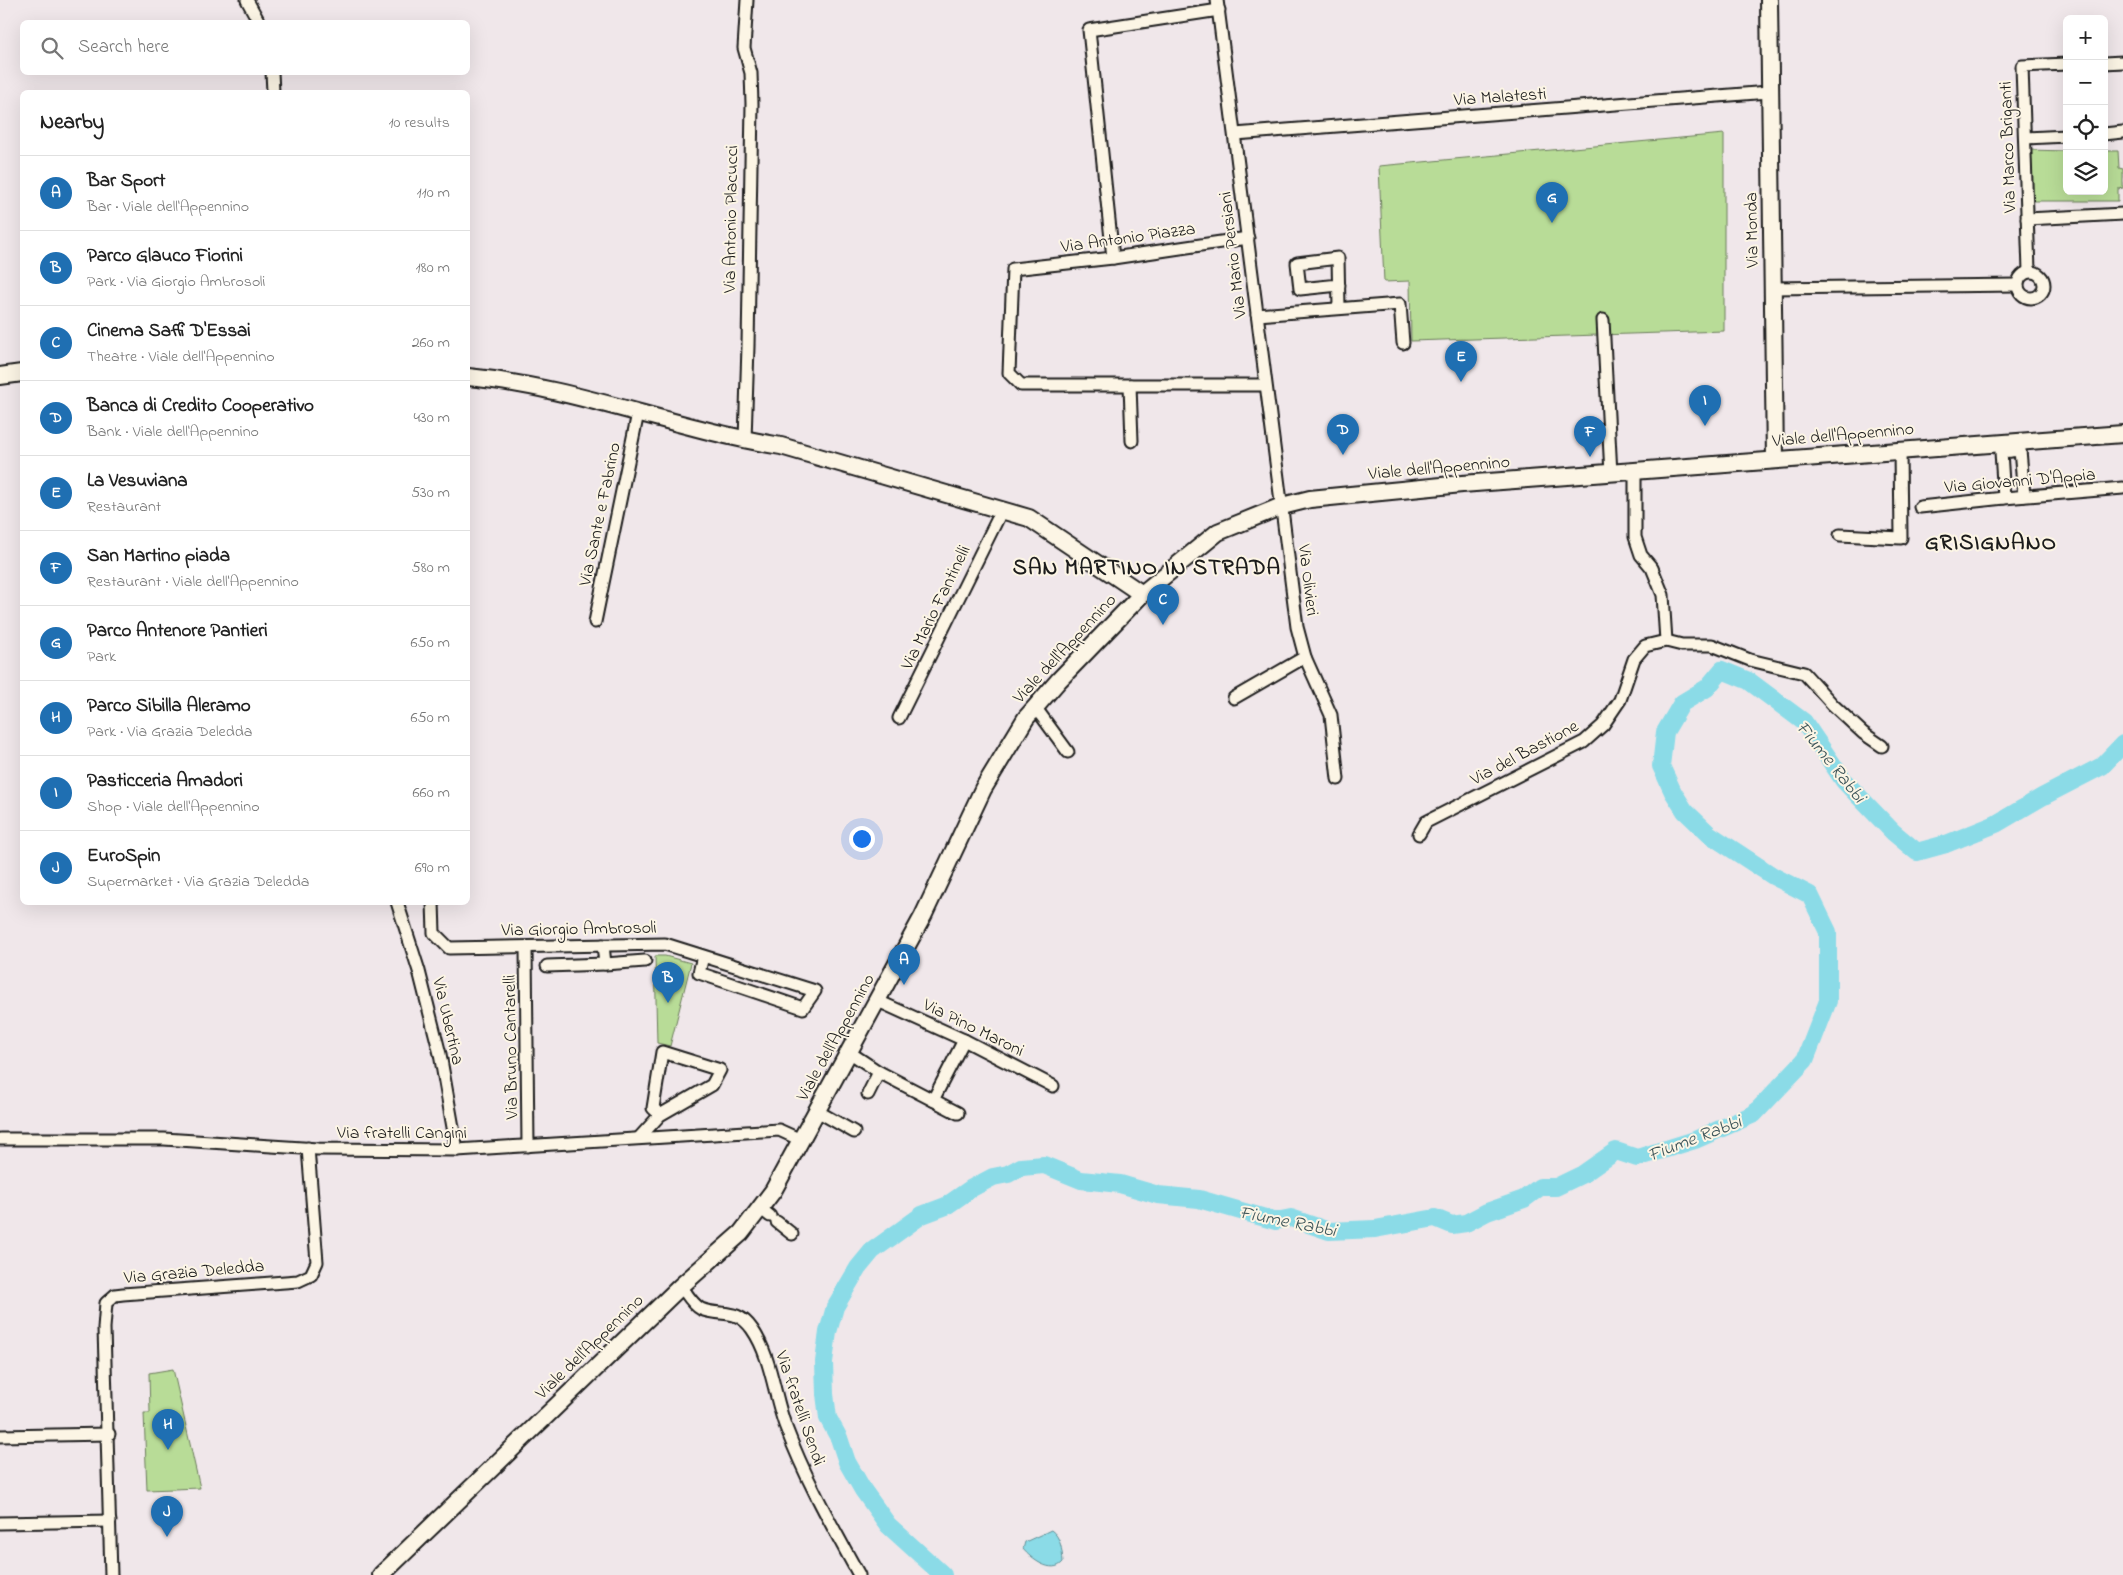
<!DOCTYPE html>
<meta charset="utf-8">
<style>
:root{--surface:#fff;--page:#f6f6f6;--text:#222;--muted:#767676;--line:#e0e0e0;--accent:#1f6fb2}
body{margin:0;font-family:"Indie Flower",sans-serif;background:var(--page);color:var(--text)}
.controls{position:absolute;right:15px;top:15px;display:grid;overflow:hidden;border-radius:8px;box-shadow:0 5px 20px #0002}
.controls button{width:45px;height:45px;display:grid;place-items:center;padding:0;border:0;border-bottom:1px solid var(--line);background:var(--surface);color:var(--text);font:25px sans-serif}
.you{position:absolute;left:861px;top:838px;width:18px;height:18px;margin:-12px;border:4px solid #fff;border-radius:50%;background:#1a73e8;box-shadow:0 0 0 8px #1a73e833}
.badge{display:grid;place-items:center;width:32px;height:32px;border-radius:50%;background:var(--accent);color:#fff;font-size:16px;font-weight:700}
.pin{position:absolute;translate:-50% -41px;filter:drop-shadow(0 1px 2px #0008)}
.pin::after{content:'';position:absolute;top:26px;width:18px;height:15px;background:inherit;clip-path:polygon(0 0,100% 0,50% 100%)}
.list{margin:0;padding:0;list-style:none}
h2{display:flex;justify-content:space-between;align-items:center;height:65px;margin:0;padding:0 20px;font-size:21px}
h2 small{font-size:16px;font-weight:400;color:var(--muted)}
.list li{display:grid;grid-template-columns:32px 1fr auto;gap:15px;align-items:center;box-sizing:border-box;height:75px;padding:0 20px;border-top:1px solid var(--line)}
.list b{display:block;font-size:19px;white-space:nowrap}
.list p{margin:0;font-size:16px;white-space:nowrap;color:var(--muted)}
.list em{font-size:16px;font-style:normal;color:var(--muted)}
.icon{flex:none;width:28px;height:28px;fill:none;stroke:currentColor;stroke-width:2;stroke-linecap:round;stroke-linejoin:round}
.map{position:relative;flex:none;width:2123px;height:1575px;overflow:hidden}
.search{position:absolute;background:var(--surface);box-shadow:0 5px 20px #0002;left:20px;top:20px;width:450px;height:55px;display:flex;align-items:center;gap:12px;box-sizing:border-box;padding:0 18px;border-radius:8px;color:var(--muted);font-size:19px}
.panel{position:absolute;background:var(--surface);box-shadow:0 5px 20px #0002;left:20px;top:90px;width:450px;height:815px;border-radius:8px}
.map>svg:first-child{display:block}
.green{fill:#b8dc97;stroke:#6a7c5a}
.water{fill:#8bdbe7;stroke:#5f8f96}
.lines{fill:none;stroke-linecap:round;stroke-linejoin:round}
.river{stroke:#8bdbe7;stroke-width:18}
.street-casing{stroke:#1c1c1c;stroke-width:15}
.secondary-casing{stroke:#1c1c1c;stroke-width:20}
.street{stroke:#fcf5e5;stroke-width:11}
.secondary{stroke:#fcf5e5;stroke-width:16}
.labels{text-anchor:middle;stroke-width:4;stroke-linejoin:round;paint-order:stroke}
.street-label{font-size:18px;fill:#1c1c1c;stroke:#fcf5e5}
.water-label{font-size:19px;font-style:italic;fill:#3d5559;stroke:#fcf5e5}
.district-label{font-size:22px;font-weight:bold;letter-spacing:1px;fill:#1c1c1c;stroke:#fcf5e5}
</style>
<div class="map">
<svg width="2123" height="1575" viewBox="0 0 2123 1575">
<rect width="100%" height="100%" fill="#f0e7ea"/>
<filter id="ink" filterUnits="userSpaceOnUse"><feTurbulence type="fractalNoise" baseFrequency=".02" numOctaves="2"/><feDisplacementMap in="SourceGraphic" scale="10" xChannelSelector="R" yChannelSelector="G"/><feConvolveMatrix kernelMatrix="1 2 1 2 8 2 1 2 1" color-interpolation-filters="sRGB"/></filter>
<g filter="url(#ink)">
<g class="green">
<path d="M 1724,134 L 1724,331 L 1411,341 L 1410,281 L 1384,282 L 1379,166 Z"/>
<path d="M 2029,150 L 2067,151 L 2067,191 L 2104,191 L 2104,151 L 2118,151 L 2119,168 L 2123,169 L 2123,188 L 2118,189 L 2118,201 L 2031,201 Z"/>
<path d="M 655,956 L 665,956 L 691,963 L 670,1046 L 657,1043 Z"/>
<path d="M 173,1369 L 200,1488 L 147,1490 L 144,1413 L 150,1413 L 149,1373 Z"/>
</g>
<path class="water" d="M 1051,1530 C 1061,1537 1062,1550 1063,1562 C 1052,1575 1031,1559 1023,1549 L 1025,1542 Z"/>
<g class="lines">
<path class="river" d="M 943,1575 L 888,1525 L 863,1490 L 847,1462 L 839,1438 L 828,1418 L 825,1394 L 824,1362 L 828,1332 L 835,1307 L 858,1268 L 872,1251 L 922,1215 L 946,1206 L 972,1188 L 993,1177 L 1008,1174 L 1021,1167 L 1044,1165 L 1081,1180 L 1120,1184 L 1158,1195 L 1199,1199 L 1276,1221 L 1291,1218 L 1329,1231 L 1375,1229 L 1435,1218 L 1452,1225 L 1466,1223 L 1487,1212 L 1524,1199 L 1540,1187 L 1556,1187 L 1583,1174 L 1616,1151 L 1637,1158 L 1695,1140 L 1754,1114 L 1805,1060 L 1828,1001 L 1828,932 L 1810,895 L 1773,876 L 1709,834 L 1685,811 L 1673,792 L 1661,766 L 1665,732 L 1682,703 L 1707,688 L 1722,670 L 1749,681 L 1804,722 L 1844,781 L 1893,832 L 1917,852 L 1946,844 L 1996,824 L 2042,797 L 2102,766 L 2123,744"/>
<g class="street-casing">
<g id="street">
<path d="M 247,0 L 259,22"/>
<path d="M 1217,0 L 1297,627 L 1305,657 L 1234,698"/>
<path d="M 2104,63 L 2123,62"/>
<path d="M 272,72 L 273,92"/>
<path d="M 1235,134 L 1769,92"/>
<path d="M 2104,134 L 2123,132"/>
<path d="M 2025,138 L 2067,136"/>
<path d="M 2027,219 L 2123,214"/>
<path d="M 1248,238 L 1113,258 L 1013,269 L 1009,373 L 1021,385 L 1265,385"/>
<path d="M 1113,258 L 1089,30 L 1219,10"/>
<path d="M 2029,271 L 2022,66 L 2067,64"/>
<circle cx="2031" cy="285" r="13"/>
<path d="M 1339,285 L 1300,289 L 1297,263 L 1338,258 L 1339,307"/>
<path d="M 1771,288 L 2017,285"/>
<path d="M 1257,315 L 1400,304 L 1403,343"/>
<path d="M 1603,320 L 1611,474"/>
<path d="M 1130,385 L 1132,441"/>
<path d="M 745,440 L 748,346 L 752,104 L 751,73 L 744,48 L 747,0"/>
<path d="M 2010,451 L 2020,450 L 2024,496"/>
<path d="M 2004,498 L 2001,452 L 2010,451 L 2008,441"/>
<path d="M 1920,507 L 2004,498 L 2123,488"/>
<path d="M 1840,535 L 1901,538 L 1900,450"/>
<path d="M 595,622 L 638,413"/>
<path d="M 1666,641 L 1682,645 L 1712,645 L 1750,660 L 1804,673 L 1833,705 L 1863,733 L 1882,746"/>
<path d="M 1305,657 L 1331,715 L 1338,779"/>
<path d="M 1035,707 L 1068,752"/>
<path d="M 899,718 L 1002,510"/>
<path d="M 1419,834 L 1426,822 L 1584,742 L 1603,725 L 1620,700 L 1634,659 L 1645,646 L 1666,641 L 1663,595 L 1652,568 L 1641,555 L 1635,537 L 1635,472"/>
<path d="M 397,902 L 419,971 L 440,1054 L 457,1150"/>
<path d="M 433,902 L 434,933 L 449,948 L 665,944 L 815,991 L 803,1008 L 699,973 L 703,956"/>
<path d="M 603,945 L 605,964 L 645,961"/>
<path d="M 526,948 L 528,1146"/>
<path d="M 547,966 L 605,964"/>
<path d="M 878,1001 L 964,1040 L 1053,1086"/>
<path d="M 849,1052 L 879,1072 L 958,1113"/>
<path d="M 868,1094 L 879,1072"/>
<path d="M 933,1100 L 964,1040"/>
<path d="M 817,1111 L 854,1132"/>
<path d="M 639,1138 L 660,1115 L 712,1085 L 720,1070 L 662,1052 L 653,1108 L 660,1115"/>
<path d="M 0,1139 L 164,1139 L 318,1149 L 457,1150 L 779,1130 L 801,1140"/>
<path d="M 760,1208 L 770,1216"/>
<path d="M 777,1222 L 792,1234"/>
<path d="M 681,1286 C 687,1294 692,1304 701,1309 C 720,1317 737,1307 752,1329 C 771,1356 774,1395 785,1425 C 805,1478 832,1526 859,1575"/>
<path d="M 0,1436 L 109,1434"/>
<path d="M 0,1523 L 110,1521"/>
<path d="M 111,1575 L 104,1328 L 106,1303 L 115,1295 L 123,1294 L 298,1281 L 311,1275 L 317,1262 L 308,1148"/>
</g>
</g>
<g class="secondary-casing">
<g id="secondary">
<path d="M 1769,0 L 1775,460"/>
<path d="M 0,376 L 22,373"/>
<path d="M 468,377 C 575,387 675,429 781,446 L 1029,518 L 1142,594"/>
<path d="M 381,1575 L 681,1286 L 741,1233 L 773,1191 L 923,916 L 983,789 L 1026,718 L 1059,680 L 1142,594 L 1218,532 L 1282,506 L 1310,499 L 1462,484 L 2123,434"/>
</g>
</g>
<use href="#street" class="street"/>
<use href="#secondary" class="secondary"/>
</g>
</g>
<g class="labels">
<g class="street-label">
<text transform="translate(1500 96) rotate(-4)" y="6">Via Malatesti</text>
<text transform="translate(2007 147) rotate(-92)" y="6">Via Marco Briganti</text>
<text transform="translate(730 219) rotate(-89)" y="6">Via Antonio Placucci</text>
<text transform="translate(1751 230) rotate(-91)" y="6">Via Monda</text>
<text transform="translate(1128 237) rotate(-8)" y="6">Via Antonio Piazza</text>
<text transform="translate(1232 255) rotate(-97)" y="6">Via Mario Persiani</text>
<text transform="translate(1843 434) rotate(-5)" y="6">Viale dell'Appennino</text>
<text transform="translate(1439 467) rotate(-5)" y="6">Viale dell'Appennino</text>
<text transform="translate(2020 480) rotate(-5)" y="6">Via Giovanni D'Appia</text>
<text transform="translate(599 514) rotate(-78)" y="6">Via Sante e Fabrino</text>
<text transform="translate(1309 580) rotate(83)" y="6">Via Olivieri</text>
<text transform="translate(935 607) rotate(-64)" y="6">Via Mario Fantinelli</text>
<text transform="translate(1064 648) rotate(-47)" y="6">Viale dell'Appennino</text>
<text transform="translate(1524 752) rotate(-28)" y="6">Via del Bastione</text>
<text transform="translate(579 928) rotate(-1)" y="6">Via Giorgio Ambrosoli</text>
<text transform="translate(449 1021) rotate(77)" y="6">Via Ubertina</text>
<text transform="translate(974 1027) rotate(26)" y="6">Via Pino Maroni</text>
<text transform="translate(835 1037) rotate(-61)" y="6">Viale dell'Appennino</text>
<text transform="translate(510 1047) rotate(-91)" y="6">Via Bruno Cantarelli</text>
<text x="402" y="1138">Via fratelli Cangini</text>
<text transform="translate(194 1271) rotate(-5)" y="6">Via Grazia Deledda</text>
<text transform="translate(589 1346) rotate(-44)" y="6">Viale dell'Appennino</text>
<text transform="translate(801 1408) rotate(71)" y="6">Via fratelli Sendi</text>
</g>
<g class="water-label">
<text transform="translate(1832 761) rotate(51)" y="7">Fiume Rabbi</text>
<text transform="translate(1694 1137) rotate(-21)" y="7">Fiume Rabbi</text>
<text transform="translate(1288 1220) rotate(11)" y="7">Fiume Rabbi</text>
</g>
<g class="district-label">
<text x="1991" y="549">GRISIGNANO</text>
<text x="1147" y="574">SAN MARTINO IN STRADA</text>
</g>
</g>
</svg>
<div class="controls">
<button>+</button>
<button>−</button>
<button><svg class="icon" aria-label="locate" viewBox="0 0 24 24"><circle cx="12" cy="12" r="6"/><path d="M12 2v4M12 18v4M2 12h4M18 12h4"/></svg></button>
<button><svg class="icon" aria-label="layers" viewBox="0 0 24 24"><path d="M12 4l9 5-9 5-9-5zM3 14l9 5 9-5"/></svg></button>
</div>
<div class="you"></div>
<div class="pin badge" style="left:904px;top:985px">A</div>
<div class="pin badge" style="left:668px;top:1003px">B</div>
<div class="pin badge" style="left:1163px;top:625px">C</div>
<div class="pin badge" style="left:1343px;top:455px">D</div>
<div class="pin badge" style="left:1461px;top:382px">E</div>
<div class="pin badge" style="left:1590px;top:457px">F</div>
<div class="pin badge" style="left:1552px;top:223px">G</div>
<div class="pin badge" style="left:168px;top:1450px">H</div>
<div class="pin badge" style="left:1705px;top:426px">I</div>
<div class="pin badge" style="left:167px;top:1537px">J</div>
<div class="search"><svg class="icon" aria-label="search" viewBox="0 0 24 24"><circle cx="10" cy="10" r="6"/><path d="M15 15l6 6"/></svg>Search here</div>
<section class="panel">
<h2>Nearby<small>10 results</small></h2>
<ul class="list">
<li><span class="badge">A</span><div><b>Bar Sport</b><p>Bar · Viale dell'Appennino</p></div><em>110 m</em></li>
<li><span class="badge">B</span><div><b>Parco Glauco Fiorini</b><p>Park · Via Giorgio Ambrosoli</p></div><em>180 m</em></li>
<li><span class="badge">C</span><div><b>Cinema Saffi D'Essai</b><p>Theatre · Viale dell'Appennino</p></div><em>260 m</em></li>
<li><span class="badge">D</span><div><b>Banca di Credito Cooperativo</b><p>Bank · Viale dell'Appennino</p></div><em>430 m</em></li>
<li><span class="badge">E</span><div><b>La Vesuviana</b><p>Restaurant</p></div><em>530 m</em></li>
<li><span class="badge">F</span><div><b>San Martino piada</b><p>Restaurant · Viale dell'Appennino</p></div><em>580 m</em></li>
<li><span class="badge">G</span><div><b>Parco Antenore Pantieri</b><p>Park</p></div><em>650 m</em></li>
<li><span class="badge">H</span><div><b>Parco Sibilla Aleramo</b><p>Park · Via Grazia Deledda</p></div><em>650 m</em></li>
<li><span class="badge">I</span><div><b>Pasticceria Amadori</b><p>Shop · Viale dell'Appennino</p></div><em>660 m</em></li>
<li><span class="badge">J</span><div><b>EuroSpin</b><p>Supermarket · Via Grazia Deledda</p></div><em>690 m</em></li>
</ul>
</section>
</div>
